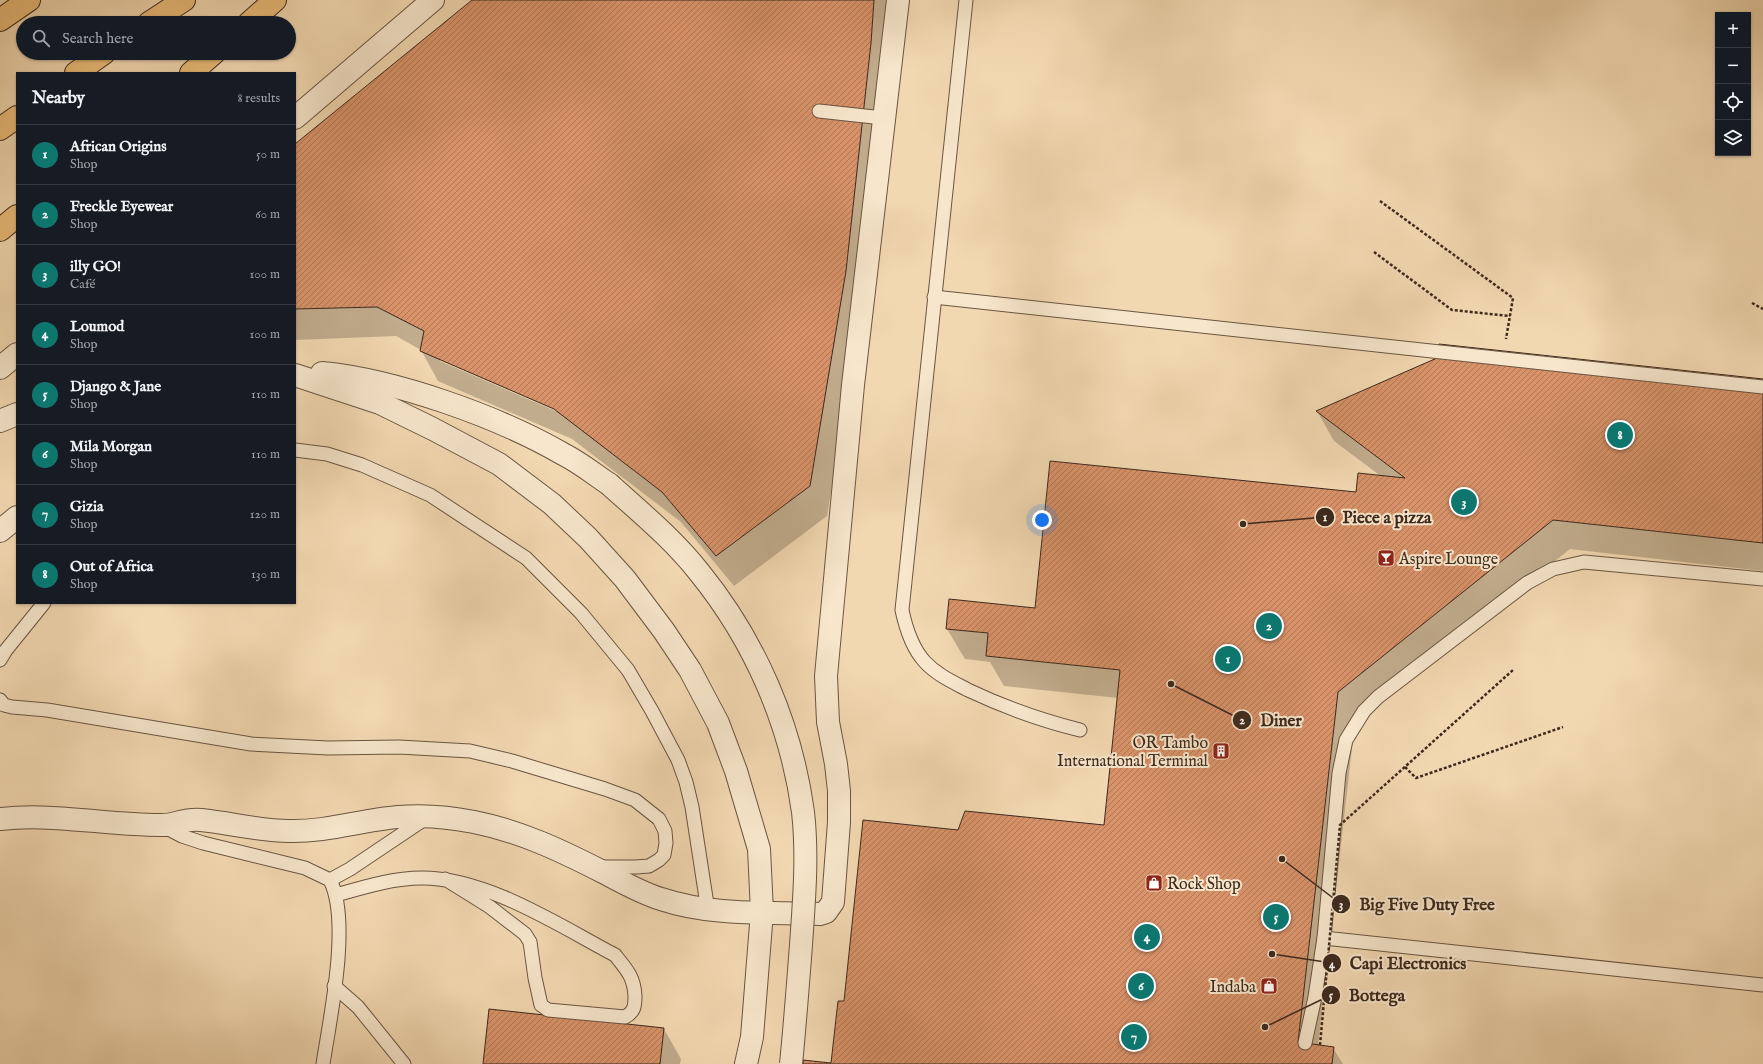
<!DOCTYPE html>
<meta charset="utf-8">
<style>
:root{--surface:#171b24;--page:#20242c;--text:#f1f3f6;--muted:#9ea1a6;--line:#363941;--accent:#0f766e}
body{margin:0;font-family:"IM FELL English",serif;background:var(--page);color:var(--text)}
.controls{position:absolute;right:12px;top:12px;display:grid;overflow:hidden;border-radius:0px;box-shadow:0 1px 3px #0004}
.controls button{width:36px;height:36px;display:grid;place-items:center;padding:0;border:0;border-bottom:1px solid var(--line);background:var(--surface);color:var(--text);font:20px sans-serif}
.you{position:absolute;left:1042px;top:520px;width:14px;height:14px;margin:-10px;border:3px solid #fff;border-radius:50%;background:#1a73e8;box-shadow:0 0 0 6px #1a73e833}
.badge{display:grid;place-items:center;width:26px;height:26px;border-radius:50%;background:var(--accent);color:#fff;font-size:13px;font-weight:700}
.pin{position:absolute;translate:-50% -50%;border:2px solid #fff;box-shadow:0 1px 4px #0006}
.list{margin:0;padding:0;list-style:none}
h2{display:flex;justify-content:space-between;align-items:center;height:52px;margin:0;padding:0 16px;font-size:17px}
h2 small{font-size:13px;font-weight:400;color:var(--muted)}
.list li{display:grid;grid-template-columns:26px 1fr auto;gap:12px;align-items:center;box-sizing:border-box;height:60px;padding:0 16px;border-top:1px solid var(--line)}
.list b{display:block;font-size:15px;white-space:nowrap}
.list p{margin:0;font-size:13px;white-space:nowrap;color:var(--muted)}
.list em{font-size:13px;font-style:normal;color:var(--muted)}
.icon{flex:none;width:22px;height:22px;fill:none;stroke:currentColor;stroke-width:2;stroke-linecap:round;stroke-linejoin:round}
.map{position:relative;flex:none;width:1763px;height:1064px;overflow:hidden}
.search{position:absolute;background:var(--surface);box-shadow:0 1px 3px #0004;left:16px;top:16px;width:280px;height:44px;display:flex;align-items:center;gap:10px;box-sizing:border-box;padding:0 14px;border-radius:22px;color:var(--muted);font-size:15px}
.panel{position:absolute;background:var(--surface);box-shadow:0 1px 3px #0004;left:16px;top:72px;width:280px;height:532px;border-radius:0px}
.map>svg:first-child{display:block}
.shadow{fill:#0003;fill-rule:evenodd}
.building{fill:url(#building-hatch);stroke:#3d291d}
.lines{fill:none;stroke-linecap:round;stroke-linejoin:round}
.lane-casing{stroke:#6a5542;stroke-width:15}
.street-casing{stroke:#6a5542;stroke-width:24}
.highway-casing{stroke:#3d291d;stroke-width:24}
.path{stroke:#3d291d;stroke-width:2.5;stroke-dasharray:3 2;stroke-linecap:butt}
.lane{stroke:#f7e6cc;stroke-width:13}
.street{stroke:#f7e6cc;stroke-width:22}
.highway{stroke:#e9bc78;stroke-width:22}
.street-bridge-casing{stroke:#6a5542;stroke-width:24;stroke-linecap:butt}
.path-bridge{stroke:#3d291d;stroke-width:2.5;stroke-dasharray:3 2;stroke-linecap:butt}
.street-bridge{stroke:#f7e6cc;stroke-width:22}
.labels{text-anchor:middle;stroke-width:4;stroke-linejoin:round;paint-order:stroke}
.poi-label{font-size:16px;fill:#3d291d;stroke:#f7e6cc;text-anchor:start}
.leader{fill:none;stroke:#3d291d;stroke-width:1.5}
.callout-dot{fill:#3d291d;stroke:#f7e6cc;stroke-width:1.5}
.mark-label{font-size:12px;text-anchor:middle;font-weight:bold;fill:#fff}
.callout-label{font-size:17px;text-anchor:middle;font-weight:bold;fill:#3d291d;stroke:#f7e6cc;stroke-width:4;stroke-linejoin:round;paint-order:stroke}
</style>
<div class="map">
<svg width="1763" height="1064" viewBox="0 0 1763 1064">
<defs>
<pattern id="building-hatch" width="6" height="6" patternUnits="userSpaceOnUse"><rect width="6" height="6" fill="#d89269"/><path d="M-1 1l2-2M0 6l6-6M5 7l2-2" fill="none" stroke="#b07756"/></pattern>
</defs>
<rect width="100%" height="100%" fill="#f2d8b1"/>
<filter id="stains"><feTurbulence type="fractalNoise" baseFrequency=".005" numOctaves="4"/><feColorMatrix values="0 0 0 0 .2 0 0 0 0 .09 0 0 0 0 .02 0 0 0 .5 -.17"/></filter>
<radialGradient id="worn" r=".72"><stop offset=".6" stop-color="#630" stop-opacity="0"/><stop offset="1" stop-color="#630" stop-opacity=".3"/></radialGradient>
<g class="shadow">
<path d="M 473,0 L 893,0 L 862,302 L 827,516 L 734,586 L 681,522 L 572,439 L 438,381 L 421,350 L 396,336 L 295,340 L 295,145 ZM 440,359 L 559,411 L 558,412 L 440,361 Z"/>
<path d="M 1763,380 L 1763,571 L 1570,549 L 1355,722 L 1318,1046 L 1333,1048 L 1343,1064 L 832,1064 L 845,1002 L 959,831 L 1105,826 L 1118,698 L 1004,686 L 990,662 L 965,659 L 947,629 L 1036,609 L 1357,493 L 1382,477 L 1334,441 L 1317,411 Z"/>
<path d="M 664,1029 L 681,1059 L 680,1064 L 484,1064 Z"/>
</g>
<g class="building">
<path d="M 472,0 L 874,0 L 871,43 L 846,271 L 810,486 L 716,556 L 662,492 L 554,409 L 420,351 L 424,331 L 377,307 L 295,309 L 295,144 Z"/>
<path d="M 1439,344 L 1763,379 L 1763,543 L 1553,520 L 1338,692 L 1298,1042 L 1334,1047 L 1332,1064 L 803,1064 L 803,1060 L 831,1063 L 838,1001 L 844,1001 L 863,820 L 958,830 L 965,811 L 1104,825 L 1120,670 L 986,656 L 988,633 L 946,629 L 949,599 L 1035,608 L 1050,461 L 1356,492 L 1358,473 L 1405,478 L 1316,411 L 1437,358 Z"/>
<path d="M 489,1009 L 664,1028 L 660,1064 L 483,1064 Z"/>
</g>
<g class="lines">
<g class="lane-casing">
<g id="lane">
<path d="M 966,0 L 902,610 C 906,629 912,648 925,662 C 937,675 953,682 968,690 C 1006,708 1040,720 1080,730"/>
<path d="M 819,111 L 883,118"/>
<path d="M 934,297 L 1763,387"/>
<path d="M 295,450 L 327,454 L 362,465 L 430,495 L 526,558 L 581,613 L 628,670 L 652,711 L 678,760 L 686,782 L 692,807 L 708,911"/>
<path d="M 0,660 L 6,650 L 44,603"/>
<path d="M 0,700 L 4,705 L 12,707 L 47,710 L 251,744 L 328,748 L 399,747 L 470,751 L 512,761 L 605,789 L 635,800 L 659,819 L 665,831 L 666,843 L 664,855 L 659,860 L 649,866 L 636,867 L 599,867"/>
<path d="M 163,826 L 182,836 L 203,843 L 305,868 L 330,880 C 351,921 330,1018 323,1064"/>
<path d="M 330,880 L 350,869 L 426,818"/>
<path d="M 336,895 C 364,887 393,878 422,878 C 487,878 558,925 615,955 C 627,970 634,977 635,996 C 635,1007 634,1012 625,1017 L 548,1010 L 541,1005 L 535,978 L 530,942 L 525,934 L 490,907 L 445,879"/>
<path d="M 1324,938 L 1763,985"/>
<path d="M 334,986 L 358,1007 L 404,1064"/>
<path d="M 1305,1043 L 1315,997 L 1324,938 L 1339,773 L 1346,740 L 1364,711 L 1378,697 L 1527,583 L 1553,569 L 1584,562 L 1763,579"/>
</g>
</g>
<g class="street-casing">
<g id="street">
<path d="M 295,118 L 433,0"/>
<path d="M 0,368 L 17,354"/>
<path d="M 322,373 C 396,380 499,417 563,454 C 579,462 594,474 609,484"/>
<path d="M 295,375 L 380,403 L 433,429 L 499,464 L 552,504 L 588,538 L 625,579 L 664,631 L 690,670 L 718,723 L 736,771 L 759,849 L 762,912 L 752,1037 L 746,1064"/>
<path d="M 0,421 L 17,414"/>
<path d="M 0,531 L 17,517"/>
<path d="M 0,819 C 54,813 106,825 160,825 C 174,826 184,818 201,820 C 231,823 260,831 289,831 C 326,832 362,820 398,817 C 423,815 450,817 474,822 C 520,831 562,851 603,872 C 622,882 641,893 661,899 C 712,916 767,912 820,914 L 826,912 L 833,902 L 839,822 L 839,791 L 836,764 L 828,722 L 826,676 L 853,385 L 898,0"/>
</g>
</g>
<g class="highway-casing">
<g id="highway">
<path d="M 0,20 L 29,0"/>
<path d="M 149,23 L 184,0"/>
<path d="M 249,23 L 275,0"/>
<path d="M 76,73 L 104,53"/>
<path d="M 191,73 L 214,53"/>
<path d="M 0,129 L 17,117"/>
<path d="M 0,230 L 17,216"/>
</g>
</g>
<g class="path">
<path d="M 1380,201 L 1513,298 L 1506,339"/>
<path d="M 1374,252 L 1452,310 L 1510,316"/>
<path d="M 1752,303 L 1763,309"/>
<path d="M 1405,767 L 1416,778 L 1563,727"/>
</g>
<use href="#lane" class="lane"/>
<use href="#street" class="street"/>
<use href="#highway" class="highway"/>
<g class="street-bridge-casing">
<path id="street-bridge" d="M 609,484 C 640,512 673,539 699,572 C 755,641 791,724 803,812 C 808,856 804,901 801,945 C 798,984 795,1024 791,1064"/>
</g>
<path class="path-bridge" d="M 1320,1045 L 1340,825 L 1513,670"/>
<use href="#street-bridge" class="street-bridge"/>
</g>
<defs>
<g id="bar-square" transform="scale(0.9)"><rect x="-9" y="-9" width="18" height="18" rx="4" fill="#8f2418" stroke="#f7e6cc"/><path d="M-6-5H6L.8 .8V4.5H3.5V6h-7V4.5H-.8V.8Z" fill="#fff"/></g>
<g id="building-square" transform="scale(0.9)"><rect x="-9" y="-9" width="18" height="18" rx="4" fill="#8f2418" stroke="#f7e6cc"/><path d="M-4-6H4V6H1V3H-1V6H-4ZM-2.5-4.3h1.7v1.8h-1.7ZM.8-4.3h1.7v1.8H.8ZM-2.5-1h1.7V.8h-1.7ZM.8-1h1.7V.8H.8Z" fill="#fff"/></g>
<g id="shop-square" transform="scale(0.9)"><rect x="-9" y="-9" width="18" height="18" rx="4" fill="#8f2418" stroke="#f7e6cc"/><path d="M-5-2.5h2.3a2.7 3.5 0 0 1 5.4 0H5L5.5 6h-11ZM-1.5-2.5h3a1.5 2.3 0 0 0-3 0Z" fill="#fff"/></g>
</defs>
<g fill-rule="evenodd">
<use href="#bar-square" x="1386" y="558"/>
<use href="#building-square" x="1221" y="751"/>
<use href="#shop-square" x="1154" y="883"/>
<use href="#shop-square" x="1269" y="986"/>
</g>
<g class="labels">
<g class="poi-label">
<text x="1399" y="564">Aspire Lounge</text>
<text x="1208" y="748" text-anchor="end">OR Tambo<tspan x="1208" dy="18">International Terminal</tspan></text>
<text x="1167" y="889">Rock Shop</text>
<text x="1256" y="992" text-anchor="end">Indaba</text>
</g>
</g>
<path class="leader" d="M1243 524L1325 517M1171 684L1242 720M1282 859L1341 904M1272 954L1332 963M1265 1027L1331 995"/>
<g class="callout-dot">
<circle cx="1243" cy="524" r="4"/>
<circle cx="1171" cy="684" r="4"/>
<circle cx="1282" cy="859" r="4"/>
<circle cx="1272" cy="954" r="4"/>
<circle cx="1265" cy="1027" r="4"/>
<circle cx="1325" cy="517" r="10"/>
<circle cx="1242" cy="720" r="10"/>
<circle cx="1341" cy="904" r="10"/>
<circle cx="1332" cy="963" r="10"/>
<circle cx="1331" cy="995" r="10"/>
</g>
<g class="mark-label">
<text x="1325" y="521">1</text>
<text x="1242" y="724">2</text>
<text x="1341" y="908">3</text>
<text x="1332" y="968">4</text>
<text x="1331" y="999">5</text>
</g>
<g class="callout-label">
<text x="1387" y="523">Piece a pizza</text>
<text x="1281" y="726">Diner</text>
<text x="1427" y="910">Big Five Duty Free</text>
<text x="1408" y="969">Capi Electronics</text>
<text x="1377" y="1001">Bottega</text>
</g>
<rect width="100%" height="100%" filter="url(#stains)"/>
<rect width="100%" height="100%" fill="url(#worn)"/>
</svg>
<div class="controls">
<button>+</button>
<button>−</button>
<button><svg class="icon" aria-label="locate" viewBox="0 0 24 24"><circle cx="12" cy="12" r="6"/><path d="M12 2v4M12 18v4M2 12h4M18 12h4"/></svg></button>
<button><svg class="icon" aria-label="layers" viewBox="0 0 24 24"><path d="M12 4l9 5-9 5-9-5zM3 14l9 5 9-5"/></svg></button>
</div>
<div class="you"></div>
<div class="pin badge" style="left:1228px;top:659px">1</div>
<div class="pin badge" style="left:1269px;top:626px">2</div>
<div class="pin badge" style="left:1464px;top:502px">3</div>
<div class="pin badge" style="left:1147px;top:937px">4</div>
<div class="pin badge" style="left:1276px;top:917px">5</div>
<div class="pin badge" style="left:1141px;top:986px">6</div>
<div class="pin badge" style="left:1134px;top:1037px">7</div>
<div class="pin badge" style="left:1620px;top:435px">8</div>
<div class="search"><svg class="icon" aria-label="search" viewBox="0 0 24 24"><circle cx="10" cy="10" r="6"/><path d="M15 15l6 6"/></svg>Search here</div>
<section class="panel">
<h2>Nearby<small>8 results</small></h2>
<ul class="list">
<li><span class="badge">1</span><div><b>African Origins</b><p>Shop</p></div><em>50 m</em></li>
<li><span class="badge">2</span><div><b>Freckle Eyewear</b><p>Shop</p></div><em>60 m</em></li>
<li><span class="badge">3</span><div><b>illy GO!</b><p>Café</p></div><em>100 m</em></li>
<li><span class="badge">4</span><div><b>Loumod</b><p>Shop</p></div><em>100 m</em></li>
<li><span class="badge">5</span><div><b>Django &amp; Jane</b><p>Shop</p></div><em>110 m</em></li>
<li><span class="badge">6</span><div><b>Mila Morgan</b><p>Shop</p></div><em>110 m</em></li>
<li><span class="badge">7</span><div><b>Gizia</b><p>Shop</p></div><em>120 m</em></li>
<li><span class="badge">8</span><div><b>Out of Africa</b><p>Shop</p></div><em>130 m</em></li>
</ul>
</section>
</div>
